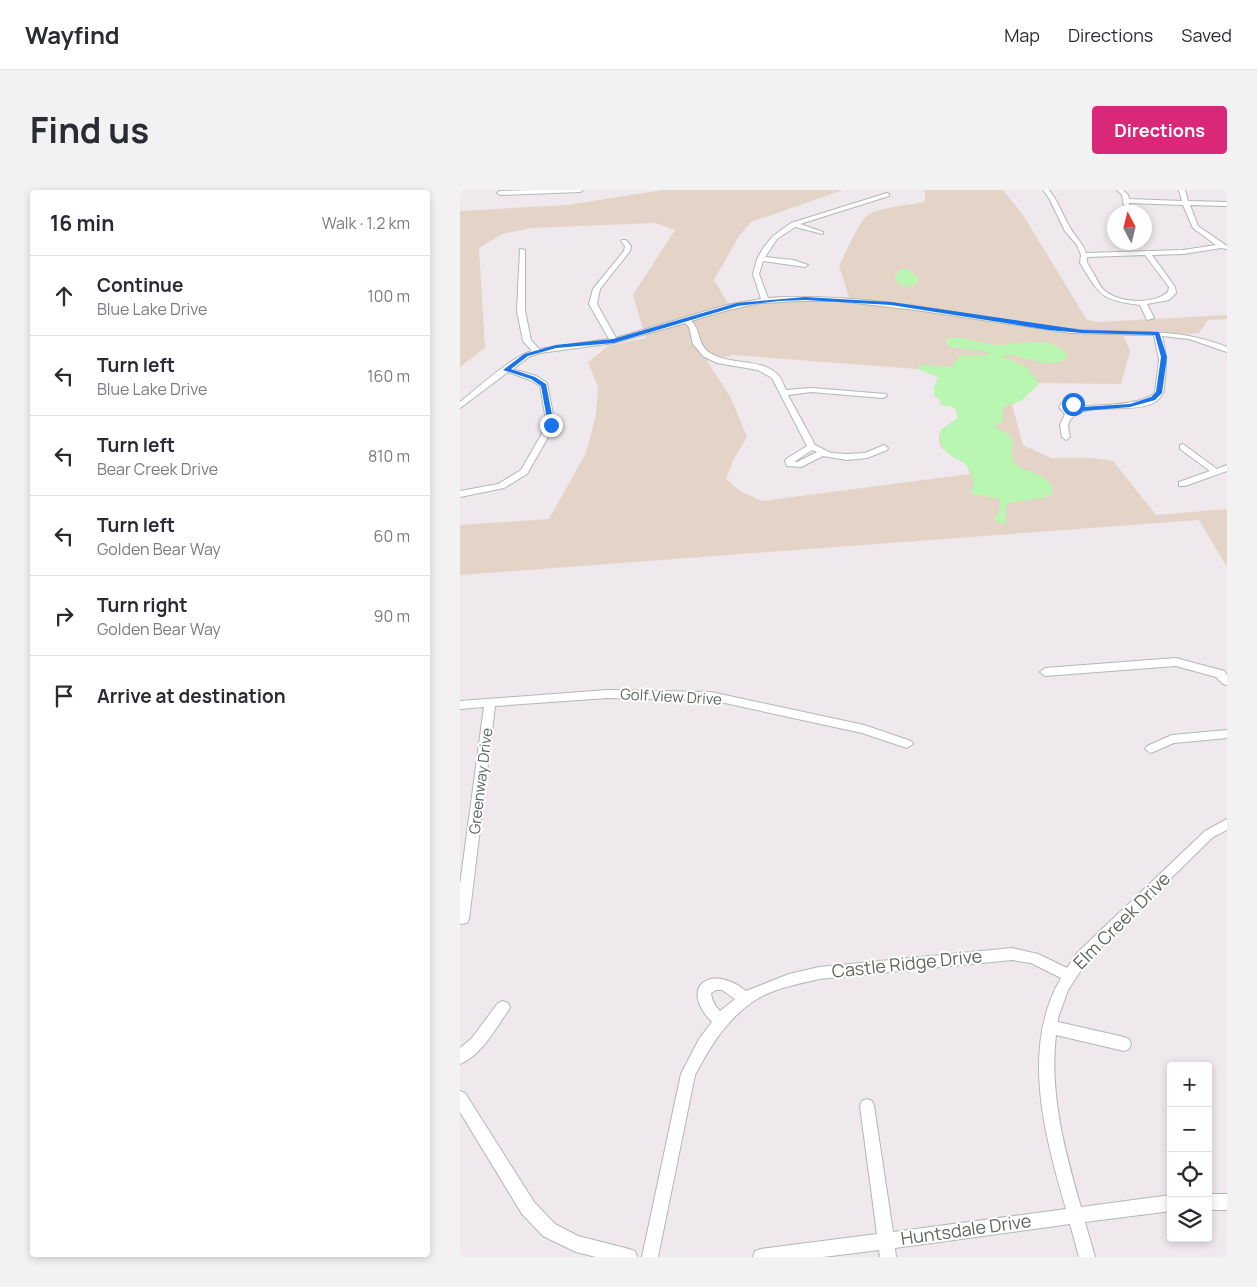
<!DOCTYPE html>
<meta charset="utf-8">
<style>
:root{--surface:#fff;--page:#f2f2f3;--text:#2b2b33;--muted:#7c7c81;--line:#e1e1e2;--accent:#db2777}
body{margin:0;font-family:Manrope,sans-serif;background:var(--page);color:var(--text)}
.controls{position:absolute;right:15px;bottom:15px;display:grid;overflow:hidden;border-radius:5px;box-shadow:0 2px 8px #0003}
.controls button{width:45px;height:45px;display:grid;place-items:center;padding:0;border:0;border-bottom:1px solid var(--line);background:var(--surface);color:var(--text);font:25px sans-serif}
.compass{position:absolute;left:647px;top:15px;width:45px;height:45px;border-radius:50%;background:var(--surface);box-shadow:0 2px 8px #0003;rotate:353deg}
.stop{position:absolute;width:15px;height:15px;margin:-11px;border:4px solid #1a73e8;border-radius:50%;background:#fff}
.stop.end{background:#1a73e8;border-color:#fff;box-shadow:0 1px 5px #0008}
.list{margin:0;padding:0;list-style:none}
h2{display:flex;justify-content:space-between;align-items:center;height:65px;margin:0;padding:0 20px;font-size:21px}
h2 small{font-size:16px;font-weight:400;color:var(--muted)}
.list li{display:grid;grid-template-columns:32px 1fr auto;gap:15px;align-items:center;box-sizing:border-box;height:80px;padding:0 20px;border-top:1px solid var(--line)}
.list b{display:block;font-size:19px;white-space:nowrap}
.list p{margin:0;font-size:16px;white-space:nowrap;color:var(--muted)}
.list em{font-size:16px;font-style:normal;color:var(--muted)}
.icon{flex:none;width:28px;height:28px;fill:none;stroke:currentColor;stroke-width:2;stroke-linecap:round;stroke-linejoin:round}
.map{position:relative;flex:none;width:767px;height:1067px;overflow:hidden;border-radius:5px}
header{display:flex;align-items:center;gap:30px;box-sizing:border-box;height:70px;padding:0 25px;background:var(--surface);border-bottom:1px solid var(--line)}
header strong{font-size:24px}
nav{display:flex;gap:28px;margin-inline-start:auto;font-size:18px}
.intro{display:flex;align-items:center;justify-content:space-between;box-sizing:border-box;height:120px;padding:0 30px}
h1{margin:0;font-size:35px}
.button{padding:12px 22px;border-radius:5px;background:var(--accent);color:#fff;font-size:18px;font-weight:700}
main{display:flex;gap:30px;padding:0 30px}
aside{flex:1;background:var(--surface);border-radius:5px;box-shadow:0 2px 8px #0003}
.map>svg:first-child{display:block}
.green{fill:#e3d4c7;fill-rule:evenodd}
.water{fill:#b8f6b1}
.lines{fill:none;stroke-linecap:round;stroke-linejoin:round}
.minor-casing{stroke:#b2b8b3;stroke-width:2}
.minor{fill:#fff;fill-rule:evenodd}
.route{fill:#1a73e8}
.labels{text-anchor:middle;stroke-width:4;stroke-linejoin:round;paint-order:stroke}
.street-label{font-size:15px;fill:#5f665f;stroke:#fff}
.near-street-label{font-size:18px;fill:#5f665f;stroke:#fff}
</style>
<header>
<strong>Wayfind</strong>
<nav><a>Map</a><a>Directions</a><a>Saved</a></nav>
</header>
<div class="intro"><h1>Find us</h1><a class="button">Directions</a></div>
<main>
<aside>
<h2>16 min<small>Walk · 1.2 km</small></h2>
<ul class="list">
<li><svg class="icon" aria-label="ahead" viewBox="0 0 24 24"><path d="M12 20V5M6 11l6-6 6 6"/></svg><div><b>Continue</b><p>Blue Lake Drive</p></div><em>100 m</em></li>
<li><svg class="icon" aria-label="left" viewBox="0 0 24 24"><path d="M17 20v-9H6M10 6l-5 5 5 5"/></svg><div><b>Turn left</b><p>Blue Lake Drive</p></div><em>160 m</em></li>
<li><svg class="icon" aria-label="left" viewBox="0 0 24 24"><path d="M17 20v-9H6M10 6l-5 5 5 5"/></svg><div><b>Turn left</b><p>Bear Creek Drive</p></div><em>810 m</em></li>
<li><svg class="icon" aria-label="left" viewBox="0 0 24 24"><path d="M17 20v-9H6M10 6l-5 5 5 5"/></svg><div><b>Turn left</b><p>Golden Bear Way</p></div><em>60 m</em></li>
<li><svg class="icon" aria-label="right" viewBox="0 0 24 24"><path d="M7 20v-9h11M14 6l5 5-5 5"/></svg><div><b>Turn right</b><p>Golden Bear Way</p></div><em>90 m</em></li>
<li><svg class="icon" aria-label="arrive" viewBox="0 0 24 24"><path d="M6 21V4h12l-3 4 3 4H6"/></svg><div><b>Arrive at destination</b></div></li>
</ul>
</aside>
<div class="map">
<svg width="767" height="1067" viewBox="0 0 767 1067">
<rect width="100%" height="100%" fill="#efe8ed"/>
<path class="green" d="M 203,0 L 383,0 L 291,32 L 279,46 L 254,90 L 268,113 L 316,106 L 389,107 L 379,76 C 385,65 399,31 408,25 C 421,17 449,15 465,12 L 465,2 L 463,0 L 543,0 L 563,25 L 627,130 L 639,132 L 767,125 L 767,129 L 748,130 L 739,143 L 712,146 L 664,146 L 670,161 L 661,194 L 576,193 L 552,215 L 563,255 L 591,268 L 632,268 L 653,271 L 696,325 L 767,319 L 767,377 L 739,330 L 0,385 L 0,335 L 89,329 L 126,263 L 136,225 L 138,197 L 128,172 L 148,156 L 186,148 L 173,105 L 215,40 L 195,33 L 72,38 L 42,44 L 19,58 L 25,158 L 0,177 L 0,21 L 107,15 ZM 273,165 L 457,179 L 476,185 L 478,187 L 474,198 L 474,206 L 482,211 L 479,214 L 480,215 L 490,216 L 496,219 L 498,228 L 481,240 C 471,263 498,264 505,272 C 507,275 508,280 510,284 L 302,311 L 280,301 L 266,289 L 274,269 L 287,247 L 271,208 L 247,171 Z"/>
<g class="water">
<path d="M 441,79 L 447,79 L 458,88 L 457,94 L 445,97 L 436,92 L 435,87 Z"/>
<path d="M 489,148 C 507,146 522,155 539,155 C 563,154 589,145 608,165 C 595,184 563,164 544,165 L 543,167 L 568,178 L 570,184 L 575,187 L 579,194 L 561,211 L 546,215 L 543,219 L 543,231 L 534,237 L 545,242 L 553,249 C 545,291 578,272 593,298 L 591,304 L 583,308 L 549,313 L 546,316 L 545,335 L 536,331 L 534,327 L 539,324 L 540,309 L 514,304 L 511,302 L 514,292 L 513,288 L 505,273 L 491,266 L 483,258 L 480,253 L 481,240 L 498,228 L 496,219 L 490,216 L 480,215 L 479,214 L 482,211 L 474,206 L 474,198 L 478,187 L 458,179 L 458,176 L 462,175 L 492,177 L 500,165 L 528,165 L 529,163 L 524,161 L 490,157 L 486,152 Z"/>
</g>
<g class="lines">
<g class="minor-casing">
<g id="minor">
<path d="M 72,0 L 123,0 L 120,2 L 40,5 L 37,3 L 40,1 Z"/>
<path d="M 583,0 L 589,0 C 599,12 603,27 611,39 C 616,48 623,53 626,63 L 723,60 L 756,55 L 733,38 L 723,15 L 669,13 L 671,22 L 665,22 L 662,5 L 657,0 L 663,0 L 668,5 L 669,9 L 722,11 L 719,0 L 725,0 L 728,11 L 767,12 L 767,16 L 730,15 L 738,36 L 767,56 L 767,59 L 761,58 L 723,64 L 692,65 L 715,97 L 716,103 L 709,110 L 687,114 L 694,128 L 687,130 L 680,115 C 640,110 640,105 620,73 L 621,65 L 617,55 L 605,41 L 589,8 ZM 685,65 L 709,97 L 708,102 C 693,115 660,113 645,101 C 640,97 637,90 634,84 C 630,78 626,74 627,67 Z"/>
<path d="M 427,3 L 429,4 L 429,6 L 340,34 L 363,42 L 363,44 L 335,37 L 317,49 L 305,67 L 333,70 L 348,75 L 345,77 L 303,71 L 299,84 L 308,108 C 411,101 508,128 610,139 C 666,145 713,135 767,157 L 767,162 L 729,149 L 702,146 C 706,160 707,173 705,188 C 704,192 705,198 703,203 C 690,231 629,207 611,229 C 606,234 609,241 610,247 L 606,250 L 602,247 L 600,235 L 605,224 L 599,217 L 602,213 C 616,210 616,216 625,216 C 645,215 680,215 695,203 L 699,170 L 694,145 L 611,143 L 456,120 L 378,111 L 339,111 L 300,113 L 268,120 L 231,131 C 241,139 237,155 250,163 C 270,176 302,167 319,186 C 322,190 324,196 326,200 L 351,198 L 426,204 L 427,206 L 423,208 L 351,202 L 328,205 L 355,255 L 371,263 L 387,264 L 405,263 L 424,255 L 428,258 L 427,260 L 407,268 L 387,270 L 363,266 L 341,277 L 327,276 L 325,271 L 326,269 L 347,256 L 312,188 L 298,180 L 257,173 L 243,166 L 233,154 L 229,137 L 225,133 L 154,153 L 80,163 L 69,167 L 53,179 L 76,186 L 87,193 L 95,235 L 67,284 L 44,298 L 0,307 L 0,301 L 38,294 L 61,280 L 87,235 L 80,196 L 70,190 L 48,182 L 0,218 L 0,212 C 19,197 51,167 72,161 L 63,151 L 57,121 L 60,59 L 65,60 L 65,121 L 71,150 L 79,159 L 149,149 L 129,114 L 133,99 L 164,61 L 165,56 L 161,51 L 162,50 L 166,50 L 171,56 L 170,61 L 140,99 L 137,114 L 156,148 L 263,116 L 301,109 L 293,84 L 297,69 L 304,57 L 313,46 L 331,33 ZM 608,217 L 615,218 L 611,220 ZM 352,260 L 357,262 L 337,272 L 334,272 Z"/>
<path d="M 723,254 L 757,279 L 767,275 L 767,281 L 725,296 L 719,296 L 719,292 L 750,281 L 720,259 L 720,255 Z"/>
<path d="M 716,468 L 764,481 L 767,485 L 767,495 L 763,494 L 756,487 L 716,476 L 585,486 L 580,482 L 585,478 Z"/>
<path d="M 147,500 L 251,502 L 404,535 L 451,551 L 453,554 L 447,558 L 402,543 L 251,510 L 147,508 L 35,516 L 9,729 L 7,733 L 0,734 L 0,695 L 24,517 L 0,519 L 0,511 Z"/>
<path d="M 767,540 L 767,548 L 714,553 L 691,563 L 685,559 L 687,556 L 712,545 Z"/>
<path d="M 767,629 L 767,640 L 753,647 L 627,771 L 608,800 L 598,828 L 598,832 L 664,847 L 669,849 L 671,854 L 669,859 L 664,861 L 596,845 C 589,903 605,962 621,1017 L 711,1005 L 711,1021 L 625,1032 L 635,1067 L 619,1067 L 610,1034 L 435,1058 L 436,1067 L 420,1067 L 419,1060 L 363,1067 L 293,1067 L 295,1061 L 301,1059 L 417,1044 L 400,916 L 402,911 L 407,909 L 412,911 L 414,916 L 433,1042 L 606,1019 C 585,946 560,858 601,788 L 571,773 L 552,770 L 359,789 C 339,794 315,798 297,809 C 268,827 251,855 235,885 L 198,1067 L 182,1067 L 221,884 L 239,849 L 252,832 C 218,798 250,772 286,801 L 329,784 L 359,777 L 552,758 L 578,764 L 607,778 L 617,763 L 745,641 ZM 256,800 L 262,800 L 275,809 L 260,821 C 255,816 252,811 251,803 Z"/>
<path d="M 43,811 L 48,813 L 50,817 L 48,821 C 35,839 22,865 0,874 L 0,858 L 12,848 L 38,813 Z"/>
<path d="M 0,901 L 5,903 L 74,1012 L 95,1034 L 118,1046 L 169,1059 L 175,1061 L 177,1067 L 136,1067 L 116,1062 L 83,1046 L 62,1024 L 0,922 Z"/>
<rect x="748" y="1004" width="19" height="16"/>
</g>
</g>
<use href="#minor" class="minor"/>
</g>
<path class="route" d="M 345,107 L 431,112 L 622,140 L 699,142 L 707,167 L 702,203 L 695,210 L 670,217 L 622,221 L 610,214 L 613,212 L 623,217 L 670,214 L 691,207 L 696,202 L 701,167 L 695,145 L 622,143 L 589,140 L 431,115 L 345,110 L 319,111 L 278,116 L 154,153 L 96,158 L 68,166 L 51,179 L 75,187 L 86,194 L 94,235 L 91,237 L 88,235 L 81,196 L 71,189 L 43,180 L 64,164 L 96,155 L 153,149 L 277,113 Z"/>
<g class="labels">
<g class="street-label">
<text transform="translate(211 507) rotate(3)" y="5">Golf View Drive</text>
<text transform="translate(21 591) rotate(-83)" y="5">Greenway Drive</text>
</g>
<g class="near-street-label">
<text transform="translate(662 731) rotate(-45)" y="6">Elm Creek Drive</text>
<text transform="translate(447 774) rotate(-6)" y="6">Castle Ridge Drive</text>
<text transform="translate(506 1040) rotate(-8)" y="6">Huntsdale Drive</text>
</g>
</g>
</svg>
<div class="controls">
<button>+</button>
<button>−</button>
<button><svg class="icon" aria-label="locate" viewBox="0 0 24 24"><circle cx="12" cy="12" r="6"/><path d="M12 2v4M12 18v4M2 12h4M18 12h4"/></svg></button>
<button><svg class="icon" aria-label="layers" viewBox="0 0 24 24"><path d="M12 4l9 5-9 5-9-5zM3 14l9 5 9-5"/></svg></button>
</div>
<svg class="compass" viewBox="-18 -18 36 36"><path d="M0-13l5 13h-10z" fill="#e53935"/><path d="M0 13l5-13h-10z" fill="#7c7c81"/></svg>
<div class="stop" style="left:613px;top:214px"></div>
<div class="stop end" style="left:91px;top:235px"></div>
</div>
</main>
